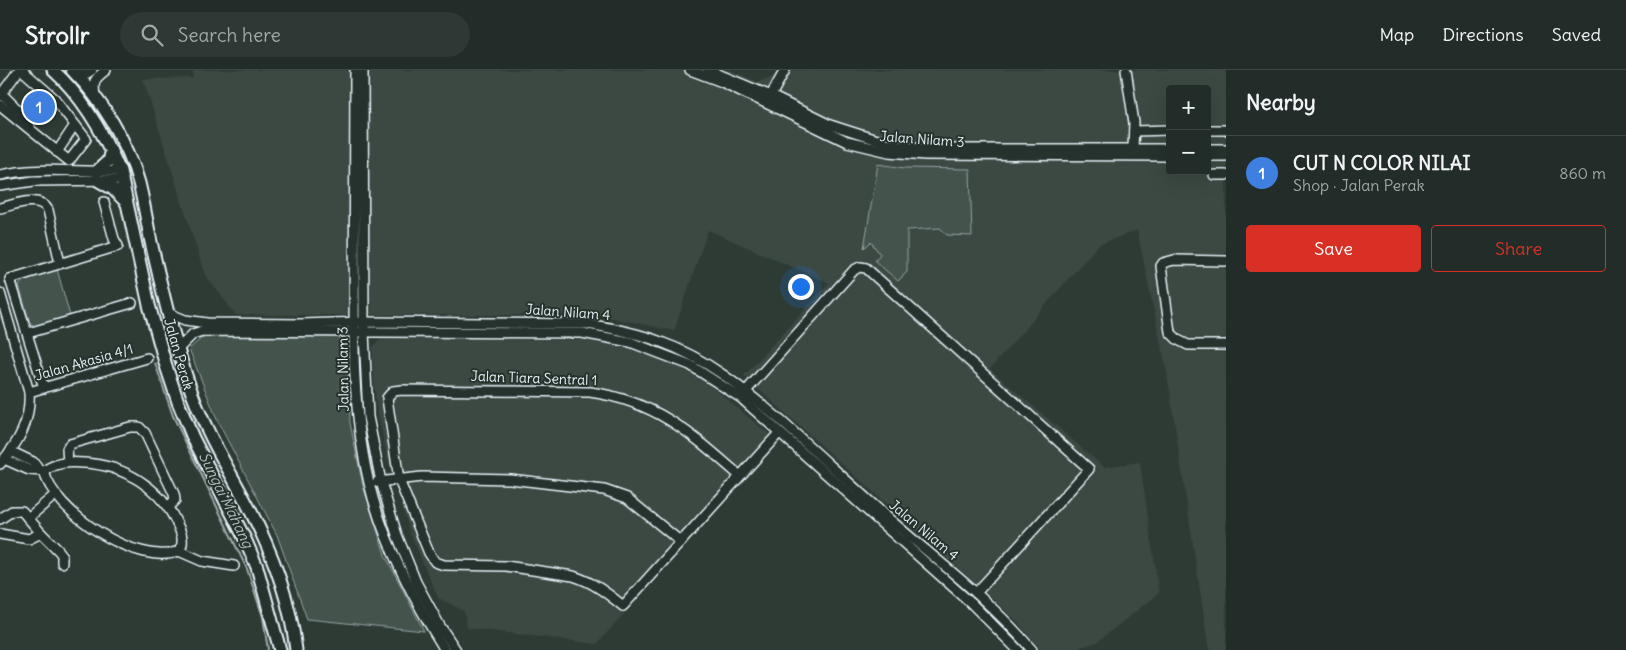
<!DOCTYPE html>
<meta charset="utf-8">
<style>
:root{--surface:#222c28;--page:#2e3834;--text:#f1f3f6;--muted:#a2a7a8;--line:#3f4845;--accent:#d93025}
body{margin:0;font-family:Delius,sans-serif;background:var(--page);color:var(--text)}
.controls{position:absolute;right:15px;top:15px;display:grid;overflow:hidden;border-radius:5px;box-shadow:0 5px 20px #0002}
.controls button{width:45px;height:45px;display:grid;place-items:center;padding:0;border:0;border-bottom:1px solid var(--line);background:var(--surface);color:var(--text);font:25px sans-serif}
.you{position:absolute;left:800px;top:216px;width:18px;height:18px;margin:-12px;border:4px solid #fff;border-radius:50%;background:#1a73e8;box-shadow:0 0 0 8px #1a73e833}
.badge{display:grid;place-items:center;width:32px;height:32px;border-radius:50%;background:var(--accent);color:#fff;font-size:16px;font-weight:700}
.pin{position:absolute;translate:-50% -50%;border:2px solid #fff;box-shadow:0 1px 5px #0006}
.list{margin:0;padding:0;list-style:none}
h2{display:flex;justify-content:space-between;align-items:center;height:65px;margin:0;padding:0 20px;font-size:21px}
h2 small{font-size:16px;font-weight:400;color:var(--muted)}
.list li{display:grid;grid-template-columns:32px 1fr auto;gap:15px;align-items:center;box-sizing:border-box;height:75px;padding:0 20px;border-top:1px solid var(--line)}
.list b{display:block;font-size:19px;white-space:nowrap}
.list p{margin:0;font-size:16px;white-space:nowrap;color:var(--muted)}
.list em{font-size:16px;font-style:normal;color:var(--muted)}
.actions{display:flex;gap:10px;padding:15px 20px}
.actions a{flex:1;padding:11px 0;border:1px solid var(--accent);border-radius:5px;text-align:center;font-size:18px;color:var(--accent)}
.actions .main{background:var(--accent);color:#fff}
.icon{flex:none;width:28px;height:28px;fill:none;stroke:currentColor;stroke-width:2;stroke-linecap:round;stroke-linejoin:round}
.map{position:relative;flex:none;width:1226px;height:580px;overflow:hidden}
header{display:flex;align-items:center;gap:30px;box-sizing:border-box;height:70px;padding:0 25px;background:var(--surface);border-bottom:1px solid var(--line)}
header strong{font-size:24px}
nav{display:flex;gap:28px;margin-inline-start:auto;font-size:18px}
.search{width:350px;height:45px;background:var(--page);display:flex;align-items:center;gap:12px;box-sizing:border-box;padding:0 18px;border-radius:28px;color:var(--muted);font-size:19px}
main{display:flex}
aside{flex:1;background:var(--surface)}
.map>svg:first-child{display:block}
.built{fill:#3b4843;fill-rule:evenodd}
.green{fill:#45524e;stroke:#96a2a3}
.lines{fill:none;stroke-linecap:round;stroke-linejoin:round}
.stream{stroke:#9da8a9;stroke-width:2}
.minor-casing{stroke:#e8f1f8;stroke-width:12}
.major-casing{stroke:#e8f1f8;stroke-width:15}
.minor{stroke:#26332d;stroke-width:9}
.major{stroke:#26332d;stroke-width:11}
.labels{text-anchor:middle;stroke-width:4;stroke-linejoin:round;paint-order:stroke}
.street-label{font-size:14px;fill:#e8f1f8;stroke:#26332d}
.water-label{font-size:15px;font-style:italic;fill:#b0babd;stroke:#26332d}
</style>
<header>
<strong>Strollr</strong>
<div class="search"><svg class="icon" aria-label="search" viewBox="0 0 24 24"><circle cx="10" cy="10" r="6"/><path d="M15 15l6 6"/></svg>Search here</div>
<nav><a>Map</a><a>Directions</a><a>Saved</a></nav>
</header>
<main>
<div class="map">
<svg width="1226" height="580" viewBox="0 0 1226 580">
<rect width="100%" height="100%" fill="#2e3b35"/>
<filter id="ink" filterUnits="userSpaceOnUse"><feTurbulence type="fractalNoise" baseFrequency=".02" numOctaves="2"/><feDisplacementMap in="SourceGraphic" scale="10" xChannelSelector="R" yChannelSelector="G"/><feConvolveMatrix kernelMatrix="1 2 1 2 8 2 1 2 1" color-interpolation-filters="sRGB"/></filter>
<g filter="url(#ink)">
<g class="built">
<path d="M 193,0 L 729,0 L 758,12 L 774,6 L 777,0 L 1226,0 L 1226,580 L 1209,580 L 1167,303 L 1137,160 L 1098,175 L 990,299 L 1104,397 L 1140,392 L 1159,523 L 1097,572 L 1072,580 L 1040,580 L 1018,552 L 744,306 L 829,213 L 708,160 L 674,261 L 599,245 L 236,245 L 205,205 L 143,9 L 193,8 ZM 1170,19 L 1207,19 L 1207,101 L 1170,101 Z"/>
<path d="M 381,268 L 586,270 L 636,279 L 691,299 L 778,372 L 597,574 L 467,558 L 464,541 L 438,528 L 410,463 L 387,386 L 376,335 L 372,278 Z"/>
</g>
<g class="green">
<path d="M 878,94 L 905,98 L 970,99 L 972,166 L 947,165 L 940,158 L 907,160 L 907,202 L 898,211 L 875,191 L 880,184 L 871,172 L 864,178 Z"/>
<path d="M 57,199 L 70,246 L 35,256 L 30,253 L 19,216 L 23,210 Z"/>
<path d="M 204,266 L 338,266 L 347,279 L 350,353 L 363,416 L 385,485 L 424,561 L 307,549 L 277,465 L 218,352 L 189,279 Z"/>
</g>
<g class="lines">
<path class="stream" d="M 155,293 L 173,346 L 247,499 L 263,547 L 268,580"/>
<g class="minor-casing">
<g id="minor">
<path d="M 355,0 L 354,283 C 355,327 359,370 369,413 C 383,472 413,529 445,580"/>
<path d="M 363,0 L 364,262 L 368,347 L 381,412 L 397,465 L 416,512 L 440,556 L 456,580"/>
<path d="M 690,0 L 722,12 L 847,72 L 889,82 L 926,85 L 1170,86"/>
<path d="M 708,0 L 771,26 L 830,55 L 886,73 L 927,79 L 1170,79"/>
<path d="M 1126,0 L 1134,53 L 1133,79"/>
<path d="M 75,2 L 86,4 L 92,0"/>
<path d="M 2,24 L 28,50 L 29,58"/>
<path d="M 0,26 L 19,0"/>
<path d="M 95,27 C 93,11 93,10 106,0"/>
<path d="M 768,31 L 785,0"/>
<path d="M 0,35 L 69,91 L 86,69 L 55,29 L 22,0"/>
<path d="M 1207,60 L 1226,60"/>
<path d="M 1134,61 L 1170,60"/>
<path d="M 1207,79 L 1226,79"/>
<path d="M 57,82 L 75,55"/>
<path d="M 1207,86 L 1226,86"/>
<path d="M 0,105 C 39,96 80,103 120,101"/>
<path d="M 1214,105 L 1226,105"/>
<path d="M 0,116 L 34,111 L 123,110"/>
<path d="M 0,138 C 14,135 39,124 48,140 L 60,193"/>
<path d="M 1226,191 L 1174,190 L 1163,193 L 1161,196 L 1170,262 L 1178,270 L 1188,275 L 1226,275"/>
<path d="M 0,223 L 29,322 C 31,351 19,372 0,394"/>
<path d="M 168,243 L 185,250 L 207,253 L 301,254 L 364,252 L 587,254 C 612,258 637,263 661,272 C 706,288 744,319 780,350 C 816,382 851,415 887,447 C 936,490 989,529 1032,580"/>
<path d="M 28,263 L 132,233"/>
<path d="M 178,279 L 193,264 L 202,261 L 582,263 L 630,272 L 690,295 L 741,328 L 971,533 L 1018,580"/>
<path d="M 44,318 L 10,209 L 118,176 L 114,169 L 104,132"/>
<path d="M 746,321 L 854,200 L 860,197 L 866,198 L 1089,399 L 976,523"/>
<path d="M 29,322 L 147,288"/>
<path d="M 10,381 L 33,392 L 39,400"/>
<path d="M 4,389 L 29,400 L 44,401"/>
<path d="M 68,392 L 67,379 L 70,374 L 130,357 L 139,357 L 145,363 L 174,424 L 175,430 L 168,437"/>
<path d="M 44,401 C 57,392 68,392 84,393 C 124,395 162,418 178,456 C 182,464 185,473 179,481"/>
<path d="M 44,401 C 53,442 139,498 179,481"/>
<path d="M 740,406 C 692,364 656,331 590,322 L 402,320 L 393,321 L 387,328 L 399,410 L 429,483 L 435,492 L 444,495 L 506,496 L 573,506 C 593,512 607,523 623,536 L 779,363"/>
<path d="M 377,412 L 422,407 L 510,409 L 604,420 L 627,428 L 681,472"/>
<path d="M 28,448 L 55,425"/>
<path d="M 0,449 L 12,441 L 22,441 L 41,463 L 59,481 L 62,485 L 62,493"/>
<path d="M 0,464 L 29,469 L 41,463"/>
<path d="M 179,481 L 202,491 L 234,496"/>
</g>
</g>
<g class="major-casing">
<g id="major">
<path d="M 53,0 C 83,27 104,64 120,101 L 149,235 L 166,296 L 178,332 L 193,368 L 245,469 L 257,497 L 280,580"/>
<path d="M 72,0 C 102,30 128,72 139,113 C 144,133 147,153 151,172 C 163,224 175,276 193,326 C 207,364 228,398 247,434 C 271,479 290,529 296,580"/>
<path d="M 96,102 L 108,91 L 111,80"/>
<path d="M 99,111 L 113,119 L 126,132"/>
</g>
</g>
<use href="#minor" class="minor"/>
<use href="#major" class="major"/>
</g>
</g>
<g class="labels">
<g class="street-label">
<text transform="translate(922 69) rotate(4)" y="5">Jalan Nilam 3</text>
<text transform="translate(568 242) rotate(4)" y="5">Jalan Nilam 4</text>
<text transform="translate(179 284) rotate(74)" y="5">Jalan Perak</text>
<text transform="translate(84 292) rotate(-16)" y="5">Jalan Akasia 4/1</text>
<text transform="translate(343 299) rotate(-91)" y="5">Jalan Nilam 3</text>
<text transform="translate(534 308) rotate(2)" y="5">Jalan Tiara Sentral 1</text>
<text transform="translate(924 460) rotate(40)" y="5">Jalan Nilam 4</text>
</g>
<g class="water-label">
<text transform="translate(226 430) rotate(64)" y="5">Sungai Mahang</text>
</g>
</g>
</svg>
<div class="controls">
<button>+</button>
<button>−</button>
</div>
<div class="you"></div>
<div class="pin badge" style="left:39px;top:37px;background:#3f7fe0">1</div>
</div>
<aside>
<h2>Nearby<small></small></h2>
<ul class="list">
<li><span class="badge" style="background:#3f7fe0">1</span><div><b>CUT N COLOR NILAI</b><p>Shop · Jalan Perak</p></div><em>860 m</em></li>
</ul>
<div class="actions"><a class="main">Save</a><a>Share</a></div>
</aside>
</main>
